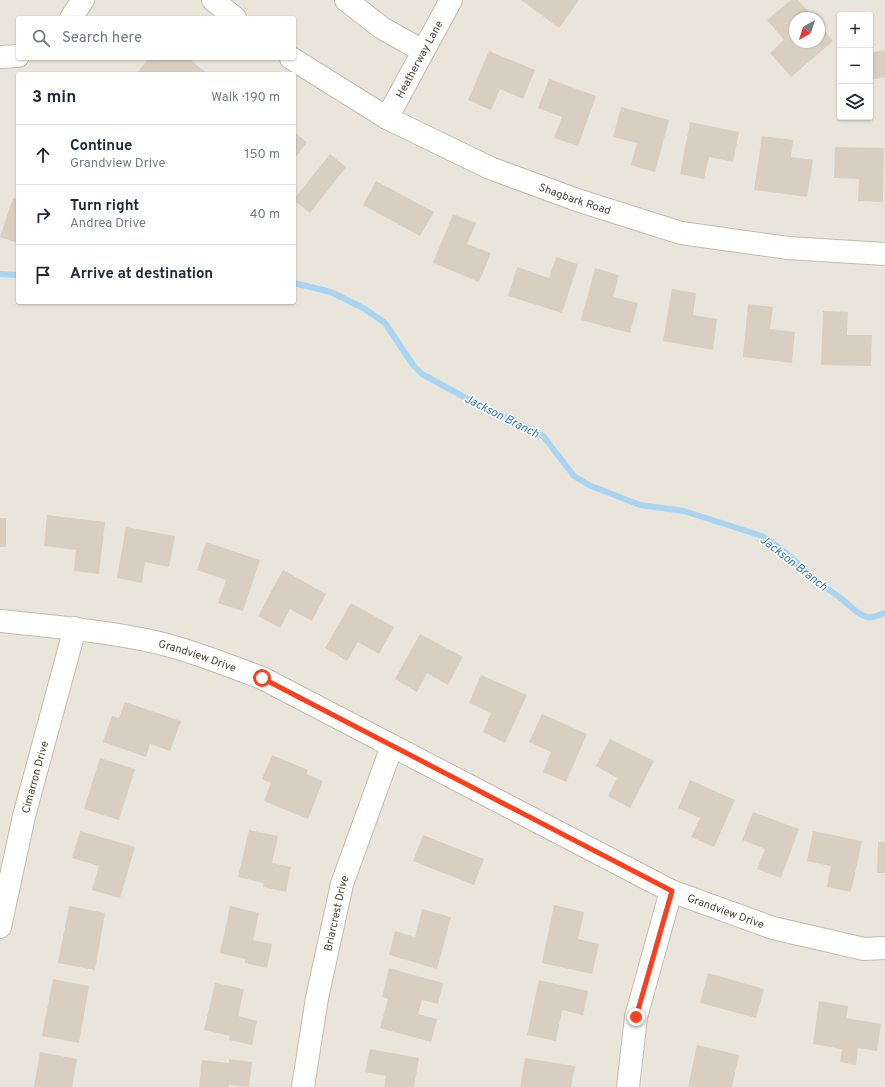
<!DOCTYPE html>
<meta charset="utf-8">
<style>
:root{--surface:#fff;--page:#f2f2f3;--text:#1f2937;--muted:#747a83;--line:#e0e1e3}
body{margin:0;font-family:Overpass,sans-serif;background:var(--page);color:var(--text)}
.controls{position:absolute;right:12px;top:12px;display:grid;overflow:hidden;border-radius:4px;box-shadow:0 1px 3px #0004}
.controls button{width:36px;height:36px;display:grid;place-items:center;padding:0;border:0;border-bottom:1px solid var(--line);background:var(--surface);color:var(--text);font:20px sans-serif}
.compass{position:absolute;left:789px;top:12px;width:36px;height:36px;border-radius:50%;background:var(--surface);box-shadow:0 1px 3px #0004;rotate:219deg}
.stop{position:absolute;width:12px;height:12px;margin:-9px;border:3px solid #fc3f1d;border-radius:50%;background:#fff}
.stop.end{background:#fc3f1d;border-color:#fff;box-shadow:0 1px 4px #0008}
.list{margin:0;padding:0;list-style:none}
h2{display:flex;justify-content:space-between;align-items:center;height:52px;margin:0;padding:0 16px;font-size:17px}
h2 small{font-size:13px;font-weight:400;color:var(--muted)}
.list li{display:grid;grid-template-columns:26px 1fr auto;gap:12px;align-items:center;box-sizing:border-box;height:60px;padding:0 16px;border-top:1px solid var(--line)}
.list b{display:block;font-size:15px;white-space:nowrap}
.list p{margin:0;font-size:13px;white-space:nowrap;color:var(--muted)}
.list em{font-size:13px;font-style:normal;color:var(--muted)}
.icon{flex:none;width:22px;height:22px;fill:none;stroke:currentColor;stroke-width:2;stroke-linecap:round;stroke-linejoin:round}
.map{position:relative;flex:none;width:885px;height:1087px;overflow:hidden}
.search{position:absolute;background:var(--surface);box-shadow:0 1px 3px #0004;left:16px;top:16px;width:280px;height:44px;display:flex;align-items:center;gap:10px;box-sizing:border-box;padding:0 14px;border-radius:4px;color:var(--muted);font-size:15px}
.panel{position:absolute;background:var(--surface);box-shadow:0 1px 3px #0004;left:16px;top:72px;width:280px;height:232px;border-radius:4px}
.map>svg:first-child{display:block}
.residential{fill:#eae5da;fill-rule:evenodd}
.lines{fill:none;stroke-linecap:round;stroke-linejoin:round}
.stream{stroke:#a9d4f2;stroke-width:6}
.building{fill:#d8cfc1}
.minor-casing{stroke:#c2bbae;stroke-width:24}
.minor{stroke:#fff;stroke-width:22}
.route{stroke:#fc3f1d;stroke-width:5}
.labels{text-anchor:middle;stroke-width:3;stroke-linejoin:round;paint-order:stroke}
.street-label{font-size:11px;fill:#4b4439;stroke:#fff}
.water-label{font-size:12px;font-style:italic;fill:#2e7ab2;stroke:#fff}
</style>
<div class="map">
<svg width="885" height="1087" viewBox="0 0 885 1087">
<rect width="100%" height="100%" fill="#f6f3ec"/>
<path class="residential" d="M 0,0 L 885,0 L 885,1087 L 0,1087 ZM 840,15 L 870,15 L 870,117 L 840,117 ZM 18,18 L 294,18 L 294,58 L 18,58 ZM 795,18 L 819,18 L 819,42 L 795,42 ZM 18,74 L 294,74 L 294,302 L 18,302 Z"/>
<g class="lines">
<g class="stream">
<path d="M 0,274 L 18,275"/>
<path d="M 294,283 L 331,292 L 365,309 L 385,323 L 413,365 L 422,374 L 477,404 L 529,428 L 544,437 L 574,476 L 589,485 L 640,505 L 684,511 L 762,536 C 783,548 799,565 817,581 C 825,588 834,593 842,599 C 849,605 858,615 867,617 C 873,618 880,615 885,613"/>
</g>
</g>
<g class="building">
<path d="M 521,0 L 579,0 L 559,28 Z"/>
<path d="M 791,0 L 798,0 L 814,18 L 795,18 L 795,42 L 819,42 L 819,24 L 833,41 L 791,77 L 770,53 L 784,40 L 767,20 Z"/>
<path d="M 885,50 L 885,77 L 870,80 L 870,53 Z"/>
<path d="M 489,51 L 535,70 L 523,99 L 500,89 L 491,110 L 468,100 Z"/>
<path d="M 149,58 L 188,58 L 208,74 L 136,74 Z"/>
<path d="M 549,79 L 596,96 L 578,146 L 554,138 L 562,117 L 538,108 Z"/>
<path d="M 621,107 L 669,120 L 655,172 L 631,165 L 637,143 L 613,137 Z"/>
<path d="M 690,122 L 739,132 L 733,162 L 709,157 L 704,179 L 680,174 Z"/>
<path d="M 294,132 L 307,142 L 294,159 Z"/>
<path d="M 762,136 L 793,140 L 791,157 L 813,160 L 807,197 L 754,190 Z"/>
<path d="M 835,147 L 884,148 L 883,202 L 858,201 L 859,179 L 834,178 Z"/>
<path d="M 330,154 L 346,167 L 310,213 L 294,200 L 294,199 Z"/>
<path d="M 376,181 L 434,212 L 420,236 L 363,205 Z"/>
<path d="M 13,198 L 18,199 L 18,243 L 0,237 Z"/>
<path d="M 453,214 L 476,223 L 467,244 L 491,253 L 479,282 L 433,263 Z"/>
<path d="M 556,257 L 578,264 L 562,313 L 508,296 L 517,267 L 549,278 Z"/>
<path d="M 595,268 L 619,275 L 613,297 L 638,303 L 630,333 L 581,320 Z"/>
<path d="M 672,289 L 696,293 L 693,315 L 717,319 L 713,350 L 663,341 Z"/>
<path d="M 748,304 L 773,307 L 770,329 L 795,332 L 792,363 L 743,357 Z"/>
<path d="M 823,311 L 848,312 L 847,335 L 872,335 L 871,366 L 821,365 Z"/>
<path d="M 47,515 L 105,522 L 99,574 L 74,571 L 76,550 L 44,546 Z"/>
<rect x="0" y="518" width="6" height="29"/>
<path d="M 126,527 L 175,536 L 169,567 L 145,562 L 142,583 L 117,578 Z"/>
<path d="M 206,542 L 260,560 L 243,611 L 218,603 L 226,580 L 197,570 Z"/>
<path d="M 283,570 L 326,594 L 312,621 L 290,609 L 280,628 L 258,616 Z"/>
<path d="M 351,603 L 394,627 L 379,654 L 358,642 L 347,661 L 325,648 Z"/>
<path d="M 420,634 L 463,657 L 448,685 L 427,673 L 417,692 L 395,679 Z"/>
<path d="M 481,675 L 527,695 L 505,743 L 483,732 L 491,713 L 469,703 Z"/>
<path d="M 125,702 L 181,721 L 170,751 L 150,744 L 146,757 L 103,742 L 112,716 L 119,718 Z"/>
<path d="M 542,714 L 587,734 L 566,782 L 543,772 L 551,752 L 529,742 Z"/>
<path d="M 610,739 L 654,761 L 630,808 L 608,796 L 617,778 L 596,766 Z"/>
<path d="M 272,755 L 308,770 L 306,774 L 323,781 L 308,819 L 264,801 L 271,783 L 262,779 Z"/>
<path d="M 100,758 L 135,769 L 119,820 L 84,809 Z"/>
<path d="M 690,780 L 735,800 L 714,847 L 691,837 L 700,818 L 678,808 Z"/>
<path d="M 753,812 L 799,829 L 781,878 L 757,869 L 765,849 L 742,840 Z"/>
<path d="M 249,830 L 278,836 L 272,863 L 291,867 L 286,892 L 263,887 L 264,883 L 238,877 Z"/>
<path d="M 80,831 L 135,847 L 120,898 L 92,890 L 99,866 L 72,858 Z"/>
<path d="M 813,831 L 862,841 L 851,892 L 827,887 L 831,866 L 807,861 Z"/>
<path d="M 423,835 L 484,859 L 474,885 L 413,861 Z"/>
<path d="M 878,842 L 885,842 L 885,873 L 877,873 Z"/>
<path d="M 554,905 L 584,912 L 578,939 L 599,944 L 592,974 L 542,963 Z"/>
<path d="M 69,906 L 105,913 L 95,970 L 58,963 Z"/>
<path d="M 230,906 L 259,913 L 253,940 L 272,944 L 267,968 L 245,963 L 245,959 L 220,953 Z"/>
<path d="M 422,909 L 451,917 L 437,969 L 389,955 L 395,931 L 415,937 Z"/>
<path d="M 389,968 L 443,983 L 438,1004 L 422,1000 L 418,1014 L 437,1019 L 431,1042 L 380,1028 L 388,999 L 382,997 Z"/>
<path d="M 708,973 L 764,989 L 756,1018 L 700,1003 Z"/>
<path d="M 53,979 L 89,986 L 79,1043 L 42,1036 Z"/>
<path d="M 539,980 L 588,991 L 583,1015 L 562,1010 L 556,1041 L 527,1035 Z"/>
<path d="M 215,983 L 244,989 L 238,1016 L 257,1021 L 252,1045 L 229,1040 L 230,1036 L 204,1030 Z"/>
<path d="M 819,1001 L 848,1006 L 846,1018 L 881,1024 L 877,1051 L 858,1048 L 856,1065 L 840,1062 L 842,1049 L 813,1044 Z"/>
<path d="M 697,1045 L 739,1055 L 732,1087 L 688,1087 Z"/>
<path d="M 370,1049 L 419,1058 L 414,1087 L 384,1087 L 386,1076 L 365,1072 Z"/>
<path d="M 40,1052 L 77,1059 L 72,1087 L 34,1087 Z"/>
<path d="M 525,1058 L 575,1066 L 571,1087 L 520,1087 Z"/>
<path d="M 229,1059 L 252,1062 L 249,1087 L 229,1085 L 229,1087 L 199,1087 L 202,1060 L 229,1063 Z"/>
</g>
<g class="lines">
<g class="minor-casing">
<g id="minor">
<path d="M 213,0 L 235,18"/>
<path d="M 346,0 L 382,28 L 423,51"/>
<path d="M 71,18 L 83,0"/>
<path d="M 0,57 L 18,56"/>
<path id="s1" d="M 291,58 L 387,118 L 490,168 L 577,200 L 681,233 L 788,248 L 885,254"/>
<path id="s2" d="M 387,118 L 451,0"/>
<path id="s3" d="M 0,621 C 49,626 97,630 146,640 C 185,648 224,664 262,678 L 671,891 L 773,928 L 864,949 L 885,948"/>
<path id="s4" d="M 0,927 L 24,816 L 75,628"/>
<path id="s5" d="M 303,1087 L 317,998 L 342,884 L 392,746"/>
<path d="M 628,1087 L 636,1017 L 671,891"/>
</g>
</g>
<use href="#minor" class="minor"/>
</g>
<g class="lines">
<path class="route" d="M 262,678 L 672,891 L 636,1017"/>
</g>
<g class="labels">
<g class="street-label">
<text dy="4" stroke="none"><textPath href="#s2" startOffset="67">Heatherway Lane</textPath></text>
<text dy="4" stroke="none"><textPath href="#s1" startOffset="318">Shagbark Road</textPath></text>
<text dy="4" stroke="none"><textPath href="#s3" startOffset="201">Grandview Drive</textPath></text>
<text dy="4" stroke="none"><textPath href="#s4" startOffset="154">Cimarron Drive</textPath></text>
<text dy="4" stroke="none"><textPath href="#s3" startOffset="789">Grandview Drive</textPath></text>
<text dy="4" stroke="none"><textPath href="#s5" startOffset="177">Briarcrest Drive</textPath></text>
</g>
<g class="water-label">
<text transform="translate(502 416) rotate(27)" y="4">Jackson Branch</text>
<text transform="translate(794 563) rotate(38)" y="4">Jackson Branch</text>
</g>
</g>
</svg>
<div class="controls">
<button>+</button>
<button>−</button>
<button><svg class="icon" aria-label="layers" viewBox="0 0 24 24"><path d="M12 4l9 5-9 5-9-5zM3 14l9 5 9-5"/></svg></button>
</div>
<svg class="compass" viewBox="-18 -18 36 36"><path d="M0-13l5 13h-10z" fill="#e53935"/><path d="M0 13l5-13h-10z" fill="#747a83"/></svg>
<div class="stop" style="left:262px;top:678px"></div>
<div class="stop end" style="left:636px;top:1017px"></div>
<div class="search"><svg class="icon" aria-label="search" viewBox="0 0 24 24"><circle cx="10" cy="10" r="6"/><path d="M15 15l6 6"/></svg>Search here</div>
<section class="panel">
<h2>3 min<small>Walk · 190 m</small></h2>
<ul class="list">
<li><svg class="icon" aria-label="ahead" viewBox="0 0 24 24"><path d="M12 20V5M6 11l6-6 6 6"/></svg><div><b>Continue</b><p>Grandview Drive</p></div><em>150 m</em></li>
<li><svg class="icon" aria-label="right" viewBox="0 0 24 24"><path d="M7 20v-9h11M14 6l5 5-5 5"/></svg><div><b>Turn right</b><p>Andrea Drive</p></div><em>40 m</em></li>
<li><svg class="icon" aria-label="arrive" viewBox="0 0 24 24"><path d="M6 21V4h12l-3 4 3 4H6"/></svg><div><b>Arrive at destination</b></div></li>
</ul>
</section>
</div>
